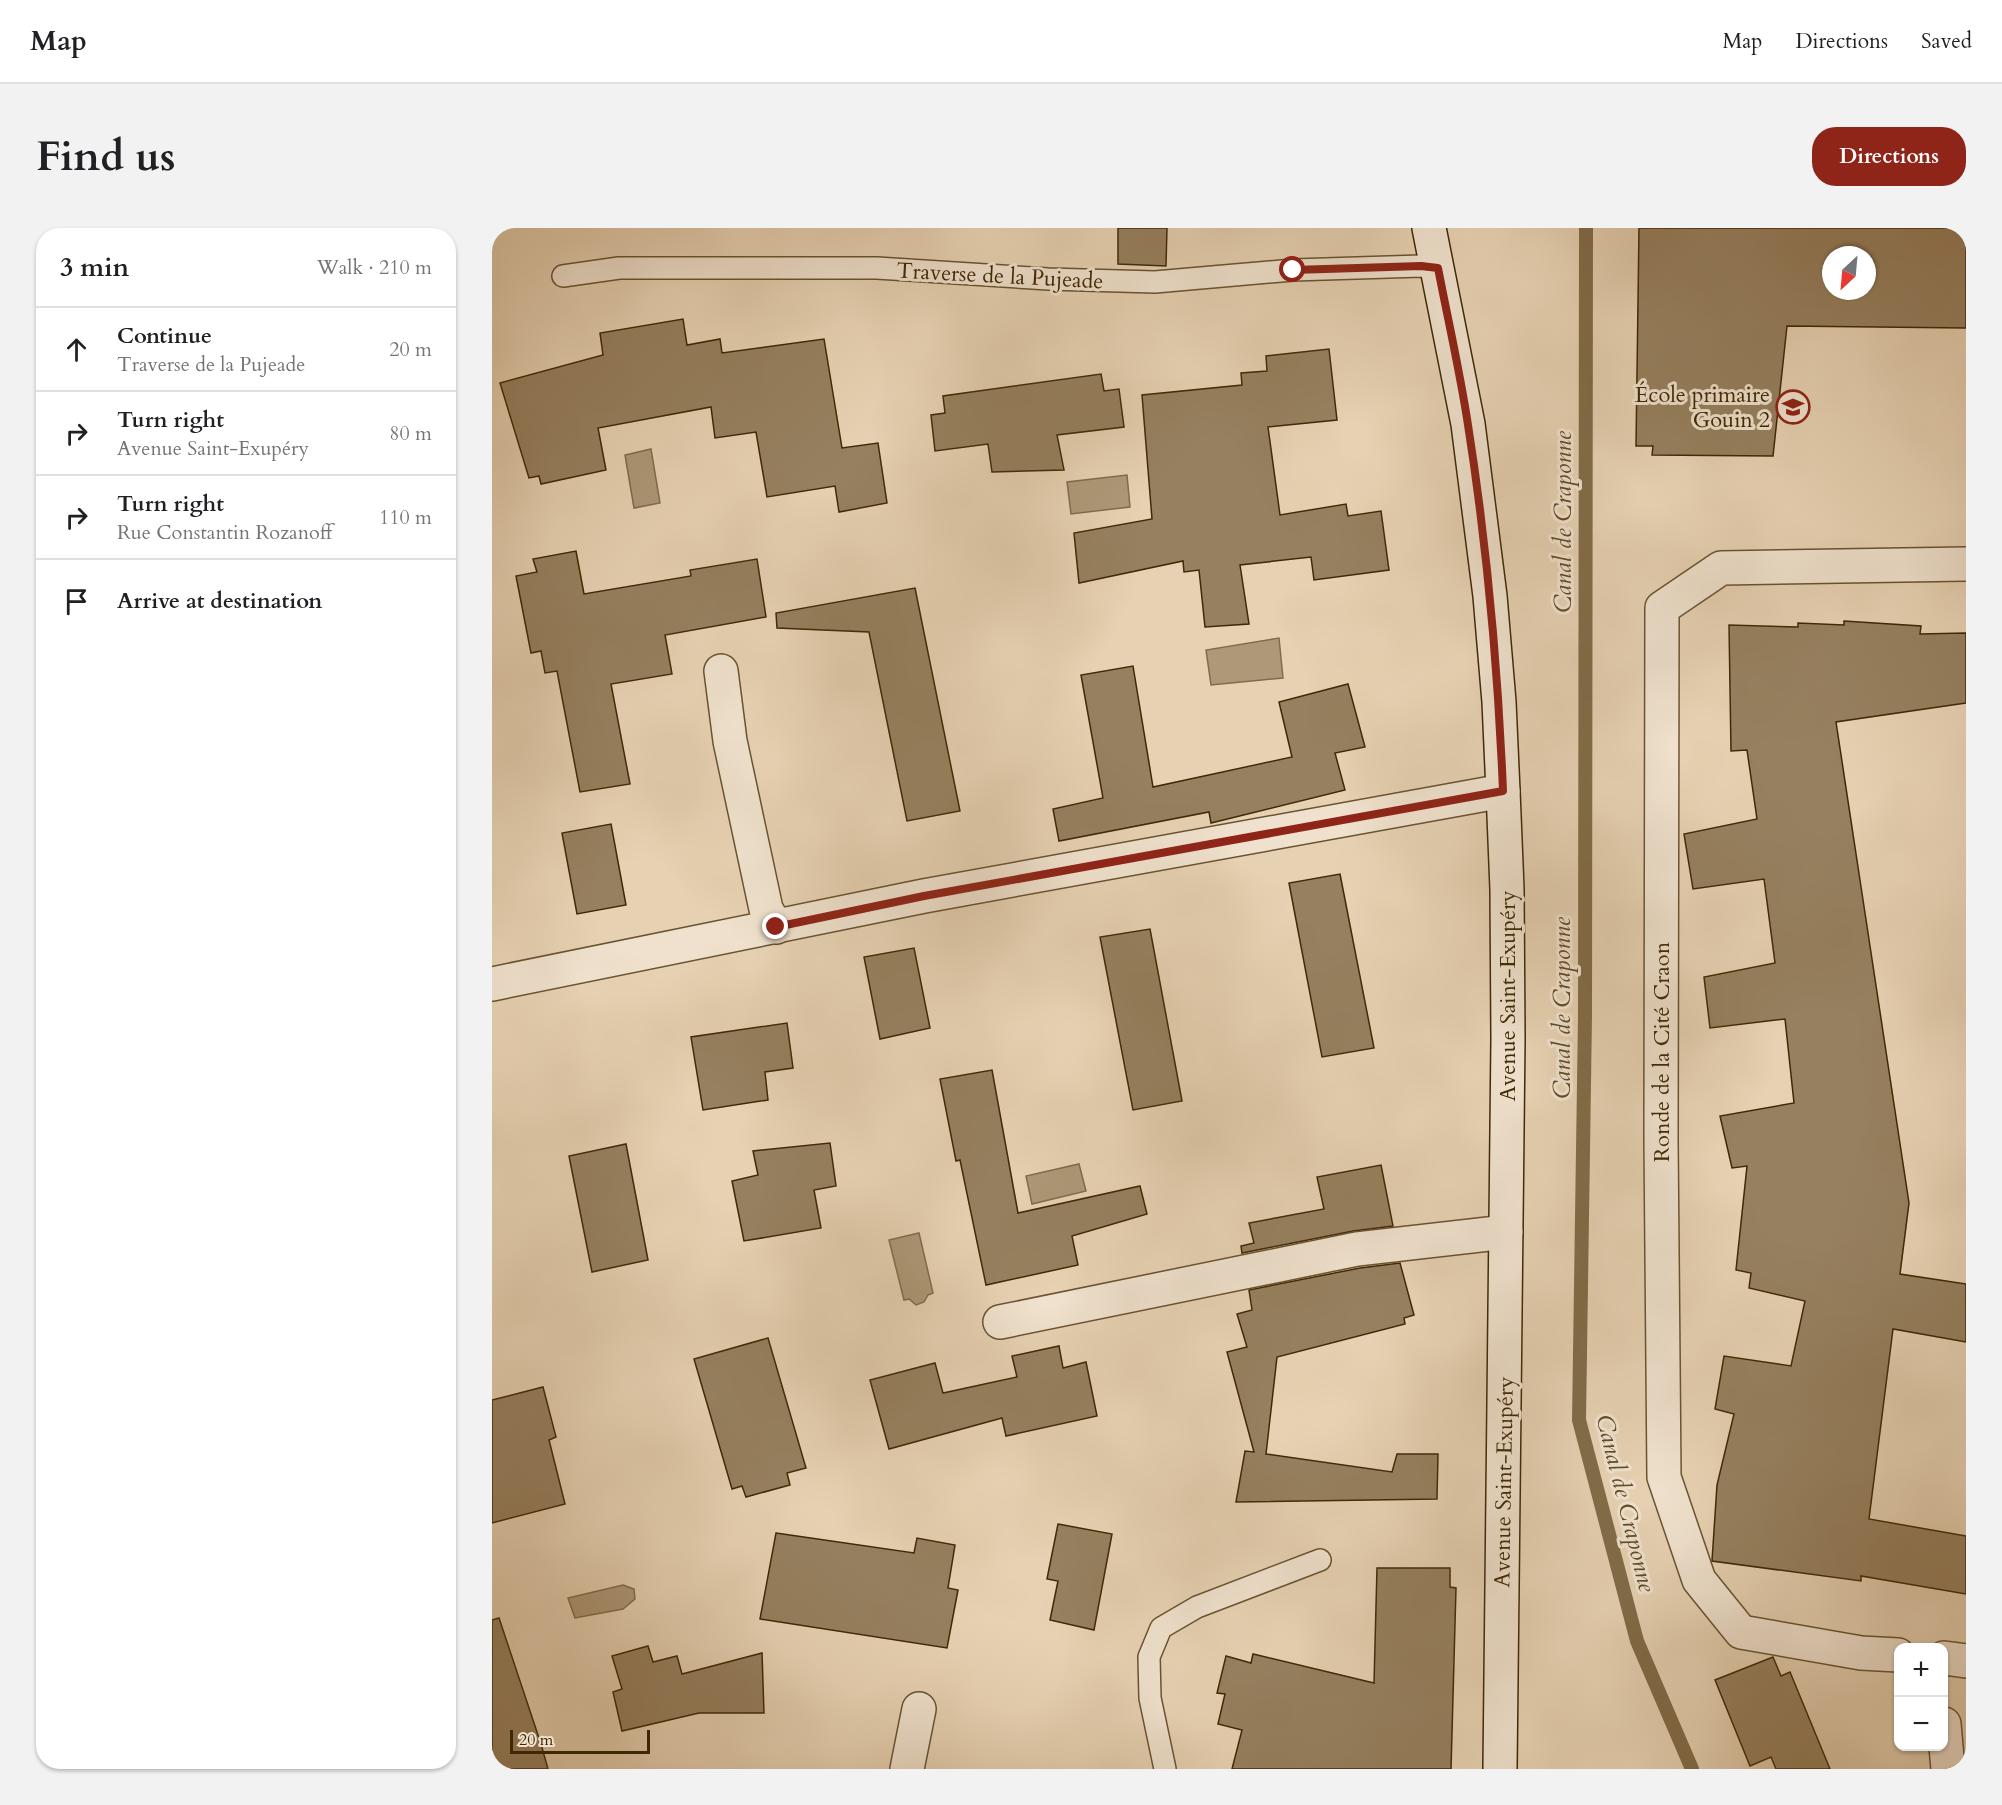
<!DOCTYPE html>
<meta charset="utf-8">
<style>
:root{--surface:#fff;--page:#f2f2f2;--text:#202124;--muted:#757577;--line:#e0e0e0;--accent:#8f2418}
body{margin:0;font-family:Cardo,serif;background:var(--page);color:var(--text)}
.controls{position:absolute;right:18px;bottom:18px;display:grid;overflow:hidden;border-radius:12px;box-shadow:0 2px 4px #0004}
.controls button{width:54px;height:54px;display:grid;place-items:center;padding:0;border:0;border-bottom:2px solid var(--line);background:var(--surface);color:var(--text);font:30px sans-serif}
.compass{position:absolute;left:1330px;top:18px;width:54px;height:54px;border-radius:50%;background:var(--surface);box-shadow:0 2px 4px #0004;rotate:206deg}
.scale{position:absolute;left:18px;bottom:15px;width:140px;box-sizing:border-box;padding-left:6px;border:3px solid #3f2905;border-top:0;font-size:16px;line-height:21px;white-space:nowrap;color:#3f2905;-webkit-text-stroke:4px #efe1cd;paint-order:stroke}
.stop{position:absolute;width:18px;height:18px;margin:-14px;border:4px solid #8f2418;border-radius:50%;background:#fff}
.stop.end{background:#8f2418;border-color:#fff;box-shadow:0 2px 6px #0008}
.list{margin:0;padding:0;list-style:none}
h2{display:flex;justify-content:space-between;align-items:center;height:78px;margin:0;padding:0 24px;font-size:26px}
h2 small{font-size:20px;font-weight:400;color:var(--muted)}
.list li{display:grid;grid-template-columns:39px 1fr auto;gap:18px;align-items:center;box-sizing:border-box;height:84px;padding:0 24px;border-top:2px solid var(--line)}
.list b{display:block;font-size:22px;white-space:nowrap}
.list p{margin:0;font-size:20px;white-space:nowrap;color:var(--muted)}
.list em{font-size:20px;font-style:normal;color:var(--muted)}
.icon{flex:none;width:33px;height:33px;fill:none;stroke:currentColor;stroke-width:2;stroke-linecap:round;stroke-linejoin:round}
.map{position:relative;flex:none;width:1474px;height:1541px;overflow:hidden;border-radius:24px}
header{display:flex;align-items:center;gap:36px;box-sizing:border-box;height:84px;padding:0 30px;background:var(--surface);border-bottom:2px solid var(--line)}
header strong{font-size:28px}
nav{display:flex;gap:33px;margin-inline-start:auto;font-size:21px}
.intro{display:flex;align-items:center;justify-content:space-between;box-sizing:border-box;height:144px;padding:0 36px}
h1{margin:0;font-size:42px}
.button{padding:15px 27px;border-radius:24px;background:var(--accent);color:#fff;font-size:21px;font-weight:700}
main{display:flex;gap:36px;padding:0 36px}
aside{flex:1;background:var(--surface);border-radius:24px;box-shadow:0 2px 4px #0004}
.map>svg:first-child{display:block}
.water{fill:#ad9877;stroke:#816c49;stroke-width:1.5}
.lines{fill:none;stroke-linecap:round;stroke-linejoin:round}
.stream{stroke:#816c49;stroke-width:14}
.building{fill:#96805f;stroke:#3f2905;stroke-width:1.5;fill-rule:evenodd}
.lane-casing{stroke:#695330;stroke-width:24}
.street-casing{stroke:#695330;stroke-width:36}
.secondary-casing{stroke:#3f2905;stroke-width:36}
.lane{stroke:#efe1cd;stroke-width:21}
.street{stroke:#efe1cd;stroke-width:33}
.secondary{stroke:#efe1cd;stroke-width:33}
.route{stroke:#8f2418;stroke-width:8}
.labels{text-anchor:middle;stroke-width:6;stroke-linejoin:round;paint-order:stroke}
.street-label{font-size:22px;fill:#3f2905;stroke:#efe1cd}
.poi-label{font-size:22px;fill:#3f2905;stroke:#efe1cd;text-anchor:end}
.water-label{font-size:24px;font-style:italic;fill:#604a27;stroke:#efe1cd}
</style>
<header>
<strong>Map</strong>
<nav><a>Map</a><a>Directions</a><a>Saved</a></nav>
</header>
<div class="intro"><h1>Find us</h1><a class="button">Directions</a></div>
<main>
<aside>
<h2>3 min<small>Walk · 210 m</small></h2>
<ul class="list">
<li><svg class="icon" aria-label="ahead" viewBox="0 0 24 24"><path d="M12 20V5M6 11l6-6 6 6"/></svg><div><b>Continue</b><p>Traverse de la Pujeade</p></div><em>20 m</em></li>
<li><svg class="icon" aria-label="right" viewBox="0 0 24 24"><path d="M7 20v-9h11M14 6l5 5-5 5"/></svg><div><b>Turn right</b><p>Avenue Saint-Exupéry</p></div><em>80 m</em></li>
<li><svg class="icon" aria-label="right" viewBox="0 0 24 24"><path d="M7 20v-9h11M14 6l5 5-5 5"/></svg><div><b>Turn right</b><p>Rue Constantin Rozanoff</p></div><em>110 m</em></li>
<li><svg class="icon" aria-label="arrive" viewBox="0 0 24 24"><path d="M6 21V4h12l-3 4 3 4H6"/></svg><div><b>Arrive at destination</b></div></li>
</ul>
</aside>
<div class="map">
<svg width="1474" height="1541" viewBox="0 0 1474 1541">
<rect width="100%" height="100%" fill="#e6d1b2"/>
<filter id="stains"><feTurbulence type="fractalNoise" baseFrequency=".00333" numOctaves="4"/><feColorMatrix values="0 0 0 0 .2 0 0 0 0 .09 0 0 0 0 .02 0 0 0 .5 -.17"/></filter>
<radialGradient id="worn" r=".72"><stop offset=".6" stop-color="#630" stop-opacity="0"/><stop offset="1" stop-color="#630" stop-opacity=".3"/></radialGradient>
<g class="water">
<path d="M 159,221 L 168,275 L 142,280 L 133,227 Z"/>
<path d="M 635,247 L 638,279 L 579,286 L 575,254 Z"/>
<path d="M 787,410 L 791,450 L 719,457 L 714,422 Z"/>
<path d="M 587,936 L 594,963 L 540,976 L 534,948 Z"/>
<path d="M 427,1005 L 441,1065 L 436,1067 L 432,1074 L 424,1077 L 417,1071 L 412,1072 L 397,1012 Z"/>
<path d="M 131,1357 L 142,1361 L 143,1371 L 131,1381 L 83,1390 L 76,1370 Z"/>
</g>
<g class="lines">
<path class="stream" d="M 1094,0 L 1093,788 L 1087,1192 L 1145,1413 L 1200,1541"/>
</g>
<g class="building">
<path d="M 626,0 L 675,0 L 674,38 L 626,36 Z"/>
<path d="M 1147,0 L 1474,0 L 1474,100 L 1295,98 L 1281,228 L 1160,227 L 1161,218 L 1144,218 ZM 1339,27 L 1375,27 L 1375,63 L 1339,63 Z"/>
<path d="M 191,91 L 195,117 L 228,111 L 230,125 L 332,111 L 350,220 L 386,215 L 395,275 L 347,284 L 343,258 L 275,269 L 264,204 L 223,210 L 219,179 L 106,200 L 114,242 L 49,256 L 47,248 L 37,250 L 8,155 L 111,127 L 108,105 Z"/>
<path d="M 837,121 L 845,192 L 776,199 L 788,287 L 854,276 L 856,288 L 889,283 L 897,342 L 822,352 L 819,329 L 748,337 L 757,396 L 713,399 L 707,342 L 692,344 L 691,333 L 587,355 L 582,305 L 660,291 L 650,167 L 750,157 L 749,145 L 775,143 L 774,128 Z"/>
<path d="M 609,146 L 612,163 L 627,161 L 632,199 L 565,207 L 572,242 L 500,244 L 496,216 L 443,223 L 439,187 L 453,185 L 451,168 Z"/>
<path d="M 84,323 L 92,366 L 199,348 L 198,342 L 265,331 L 274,389 L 173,407 L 180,446 L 119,456 L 138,556 L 88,564 L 65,443 L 53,445 L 49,423 L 39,425 L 24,348 L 45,344 L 41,331 Z"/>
<path d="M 423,360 L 468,583 L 415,593 L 377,404 L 285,400 L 284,385 Z"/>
<path d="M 1352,393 L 1429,398 L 1428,406 L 1474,405 L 1474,475 L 1344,494 L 1417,975 L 1408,1046 L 1474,1056 L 1474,1114 L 1401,1101 L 1377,1291 L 1474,1308 L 1474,1366 L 1369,1348 L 1369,1353 L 1220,1333 L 1225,1257 L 1242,1186 L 1223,1181 L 1232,1128 L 1299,1138 L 1313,1073 L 1257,1060 L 1259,1045 L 1244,1042 L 1255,938 L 1240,940 L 1228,888 L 1302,875 L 1293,791 L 1218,800 L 1212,749 L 1283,735 L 1272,651 L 1201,661 L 1192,606 L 1265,591 L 1255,522 L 1239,523 L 1237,397 L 1306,399 L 1306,395 L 1352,397 Z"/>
<path d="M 641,438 L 661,559 L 800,529 L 787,474 L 856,456 L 873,519 L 843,525 L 853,562 L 719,595 L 717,584 L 567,613 L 561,581 L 611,570 L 589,447 Z"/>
<path d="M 119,596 L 134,677 L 85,686 L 70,605 Z"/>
<path d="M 848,646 L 882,820 L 830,829 L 797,655 Z"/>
<path d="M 658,701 L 690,873 L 641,882 L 608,709 Z"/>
<path d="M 422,720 L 438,800 L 388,811 L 372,729 Z"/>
<path d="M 295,795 L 301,840 L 273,844 L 276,872 L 211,882 L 199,809 Z"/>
<path d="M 500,842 L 526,985 L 648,958 L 655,986 L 580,1008 L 586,1037 L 494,1057 L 468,932 L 464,933 L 448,851 Z"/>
<path d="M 338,915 L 344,958 L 322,962 L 329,1000 L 252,1013 L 240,953 L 266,947 L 261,923 Z"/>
<path d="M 134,916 L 156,1032 L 100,1044 L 77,928 Z"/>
<path d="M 889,937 L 901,998 L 861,1003 L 750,1025 L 749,1018 L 762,1015 L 757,995 L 832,981 L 825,949 Z"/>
<path d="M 908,1035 L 922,1087 L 912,1090 L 913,1096 L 785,1129 L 774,1226 L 900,1244 L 905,1226 L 946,1226 L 945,1271 L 744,1274 L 753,1223 L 762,1224 L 735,1124 L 755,1119 L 745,1086 L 760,1082 L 757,1062 L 868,1040 Z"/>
<path d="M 276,1110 L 314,1240 L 295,1245 L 298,1257 L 254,1269 L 250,1258 L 240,1261 L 202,1131 Z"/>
<path d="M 567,1118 L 571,1140 L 594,1134 L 605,1188 L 514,1208 L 510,1190 L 397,1221 L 378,1152 L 443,1135 L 451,1165 L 525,1149 L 520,1128 Z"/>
<path d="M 51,1159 L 64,1209 L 57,1212 L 73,1276 L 0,1295 L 0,1172 Z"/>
<path d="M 566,1296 L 620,1306 L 602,1402 L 558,1392 L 566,1353 L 555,1351 Z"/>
<path d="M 284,1305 L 422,1325 L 425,1310 L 463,1317 L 456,1360 L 466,1362 L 455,1420 L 268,1391 Z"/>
<path d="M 885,1340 L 958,1340 L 958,1359 L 964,1360 L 959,1541 L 740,1541 L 750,1502 L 726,1496 L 733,1466 L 725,1465 L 734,1428 L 759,1435 L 761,1426 L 882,1455 Z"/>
<path d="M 7,1390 L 49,1516 L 56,1541 L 0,1541 L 0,1392 Z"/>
<path d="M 156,1418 L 161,1434 L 185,1428 L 190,1446 L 270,1425 L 272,1485 L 207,1485 L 130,1503 L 121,1464 L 130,1461 L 120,1428 Z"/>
<path d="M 1281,1429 L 1289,1448 L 1298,1444 L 1338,1541 L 1284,1541 L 1279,1529 L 1258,1538 L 1223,1452 Z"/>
</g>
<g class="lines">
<g class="lane-casing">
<g id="lane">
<path d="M 71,48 L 127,40 L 385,40 L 556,51 L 663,54 L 801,42 L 929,38 L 946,40"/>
<path d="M 673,1541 L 658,1470 L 657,1429 L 669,1400 L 705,1379 L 828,1332"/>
</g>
</g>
<g class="street-casing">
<g id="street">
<path d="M 229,443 L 238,513 L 274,681 L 284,699"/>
<path d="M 0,756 L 432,668 L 1011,563"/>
<path d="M 508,1094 L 865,1021 L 1014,1004"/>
<path d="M 1406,1427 L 1369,1425 L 1249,1404 L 1207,1352 L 1172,1249 L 1169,911 L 1170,380 L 1229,340 L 1474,336"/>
<path d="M 1452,1430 L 1474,1433"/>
<path d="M 1452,1496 L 1456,1541"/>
<path d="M 415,1541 L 427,1481"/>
</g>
</g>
<g class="secondary-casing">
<path id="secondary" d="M 937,0 L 976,196 L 998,368 L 1007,474 L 1011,563 L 1015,661 L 1016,810 L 1008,1541"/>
</g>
<use href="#lane" class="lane"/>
<use href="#street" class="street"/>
<use href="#secondary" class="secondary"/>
</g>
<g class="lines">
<path class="route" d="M 284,699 L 432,668 L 1011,563 C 1006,440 995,318 976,197 C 968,144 956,92 946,40 L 929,38 L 801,42"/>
</g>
<defs>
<g id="school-ring" transform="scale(1.725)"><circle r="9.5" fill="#efe1cd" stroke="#8f2418" stroke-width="1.5"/><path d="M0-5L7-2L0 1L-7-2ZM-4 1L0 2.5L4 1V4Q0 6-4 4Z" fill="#8f2418"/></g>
</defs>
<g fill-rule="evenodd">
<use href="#school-ring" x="1301" y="179"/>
</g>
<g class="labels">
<g class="street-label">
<text transform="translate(508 47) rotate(3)" y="8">Traverse de la Pujeade</text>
<text transform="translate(1015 768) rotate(-90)" y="8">Avenue Saint-Exupéry</text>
<text transform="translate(1169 824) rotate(-90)" y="8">Ronde de la Cité Craon</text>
<text transform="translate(1011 1254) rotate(-89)" y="8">Avenue Saint-Exupéry</text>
</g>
<g class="poi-label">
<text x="1278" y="174">École primaire<tspan x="1278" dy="25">Gouin 2</tspan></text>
</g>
<g class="water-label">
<text transform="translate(1071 294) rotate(-90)" y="8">Canal de Craponne</text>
<text transform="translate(1070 780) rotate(-90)" y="8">Canal de Craponne</text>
<text transform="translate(1134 1275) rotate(76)" y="8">Canal de Craponne</text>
</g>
</g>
<rect width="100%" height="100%" filter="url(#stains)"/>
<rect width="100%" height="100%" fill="url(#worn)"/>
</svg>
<div class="controls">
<button>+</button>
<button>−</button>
</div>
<svg class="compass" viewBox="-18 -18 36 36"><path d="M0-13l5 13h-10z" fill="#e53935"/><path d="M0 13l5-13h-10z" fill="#757577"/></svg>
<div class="scale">20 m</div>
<div class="stop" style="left:801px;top:42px"></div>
<div class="stop end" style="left:284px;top:699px"></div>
</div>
</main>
